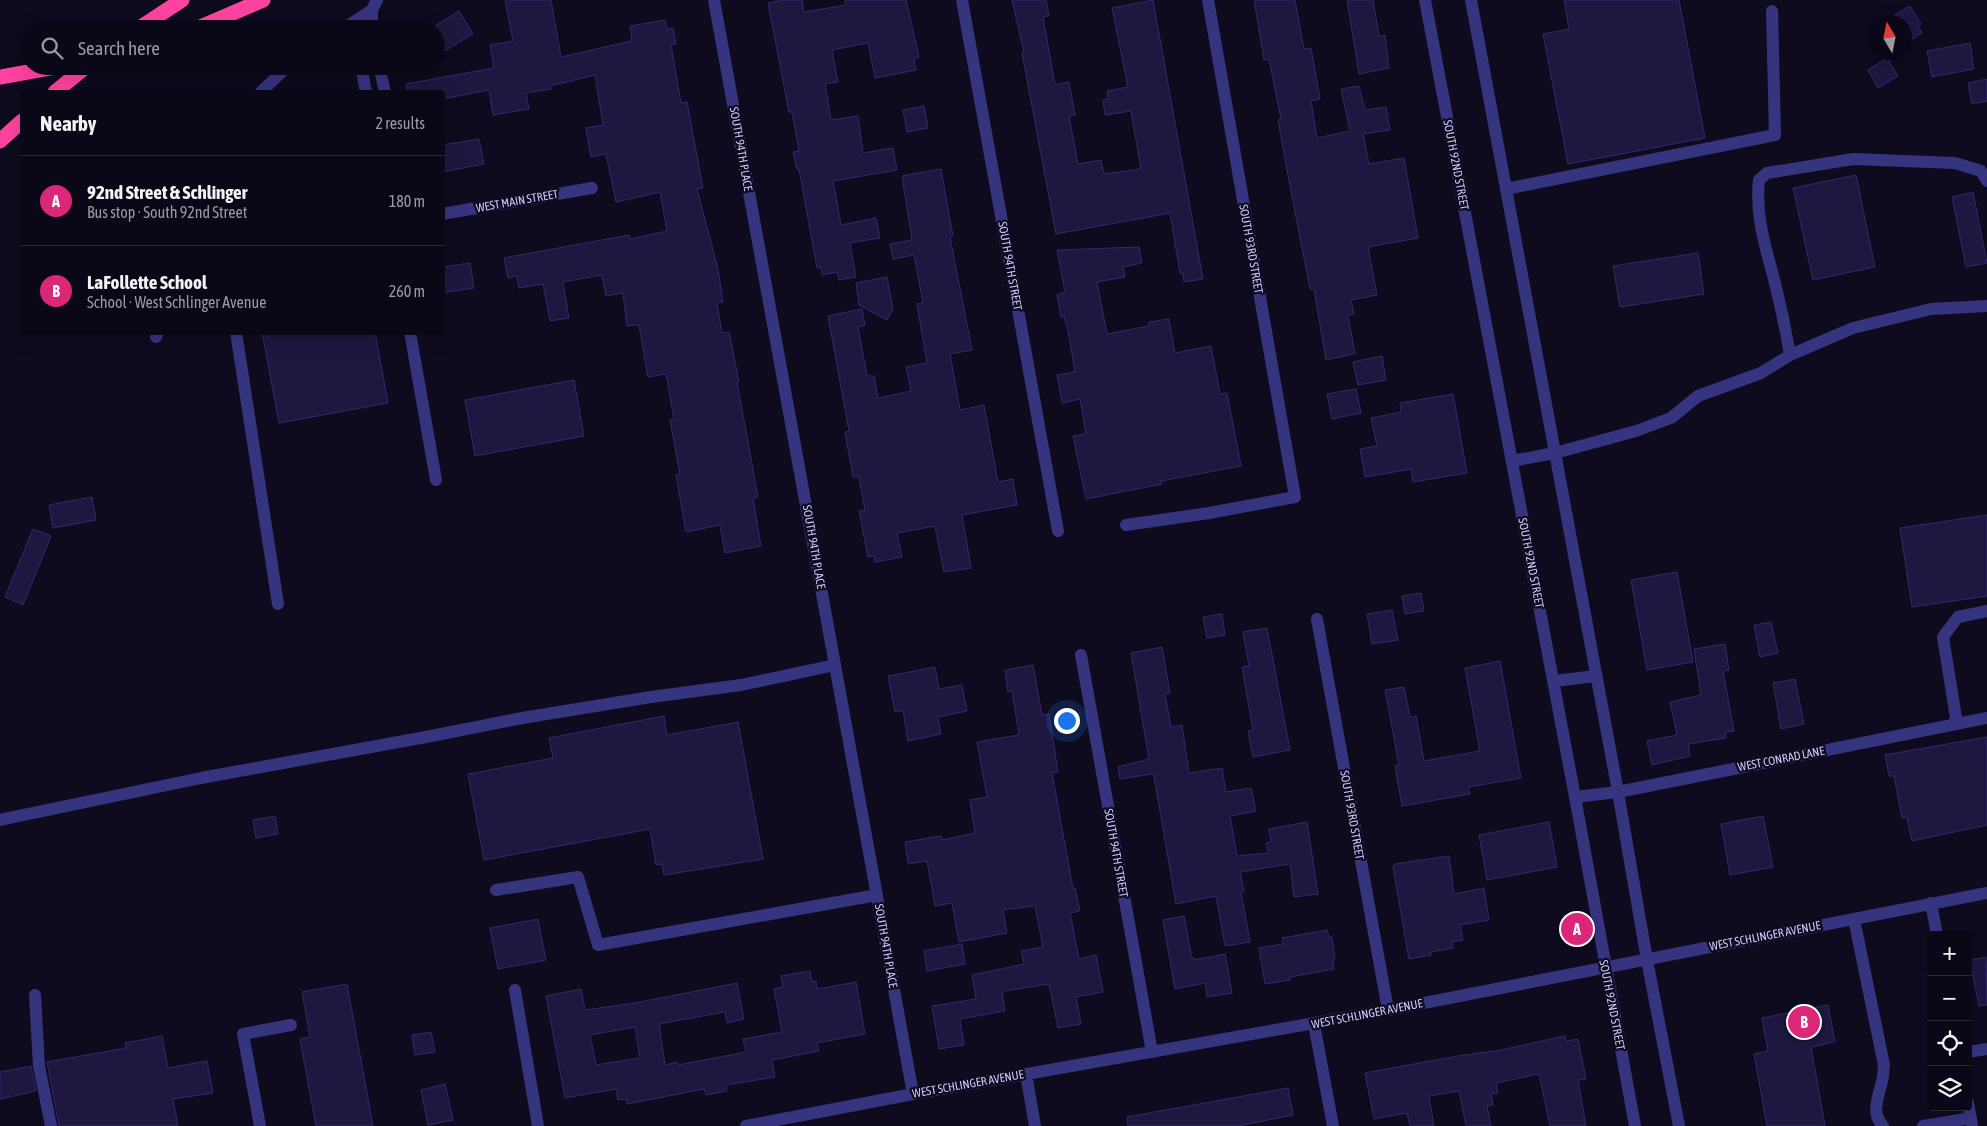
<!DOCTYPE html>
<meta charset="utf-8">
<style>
:root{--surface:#0a0816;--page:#13111f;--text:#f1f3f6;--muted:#999aa1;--line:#2a2935;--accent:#db2777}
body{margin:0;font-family:"Asap Condensed",sans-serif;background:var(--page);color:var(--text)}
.controls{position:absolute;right:15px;bottom:15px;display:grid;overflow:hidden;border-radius:5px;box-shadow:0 5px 20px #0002}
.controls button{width:45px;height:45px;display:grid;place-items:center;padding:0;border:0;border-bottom:1px solid var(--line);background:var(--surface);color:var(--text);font:25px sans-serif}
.compass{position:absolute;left:1867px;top:15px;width:45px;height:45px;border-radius:50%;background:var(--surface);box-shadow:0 5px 20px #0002;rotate:350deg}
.you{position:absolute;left:1066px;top:720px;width:18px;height:18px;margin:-12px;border:4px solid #fff;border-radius:50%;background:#1a73e8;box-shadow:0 0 0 8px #1a73e833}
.badge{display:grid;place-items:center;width:32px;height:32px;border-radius:50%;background:var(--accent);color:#fff;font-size:16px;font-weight:700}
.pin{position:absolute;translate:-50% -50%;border:2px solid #fff;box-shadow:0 1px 5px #0006}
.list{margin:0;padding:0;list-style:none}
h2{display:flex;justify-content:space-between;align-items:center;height:65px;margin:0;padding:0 20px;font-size:21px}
h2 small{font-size:16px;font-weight:400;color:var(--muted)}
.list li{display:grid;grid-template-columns:32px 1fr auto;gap:15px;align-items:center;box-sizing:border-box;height:90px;padding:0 20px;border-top:1px solid var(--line)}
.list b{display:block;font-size:19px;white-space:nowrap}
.list p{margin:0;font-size:16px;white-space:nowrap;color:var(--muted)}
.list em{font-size:16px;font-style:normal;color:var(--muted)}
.icon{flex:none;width:28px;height:28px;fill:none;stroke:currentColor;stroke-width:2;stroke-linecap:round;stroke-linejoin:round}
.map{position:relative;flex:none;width:1987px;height:1126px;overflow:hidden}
.search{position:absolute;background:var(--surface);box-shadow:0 5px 20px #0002;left:20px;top:20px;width:425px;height:55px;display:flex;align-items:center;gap:12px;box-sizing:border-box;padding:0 18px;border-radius:28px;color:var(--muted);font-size:19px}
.panel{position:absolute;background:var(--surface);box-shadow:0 5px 20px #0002;left:20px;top:90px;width:425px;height:245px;border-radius:5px}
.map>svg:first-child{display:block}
.building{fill:#1e1740;stroke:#34286d;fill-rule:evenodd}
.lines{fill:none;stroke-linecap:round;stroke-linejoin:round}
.minor{stroke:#36347f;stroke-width:12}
.highway{stroke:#ff43a1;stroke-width:15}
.labels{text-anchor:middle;stroke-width:4.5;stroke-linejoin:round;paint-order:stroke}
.street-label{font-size:12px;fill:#cec8ff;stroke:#0e0b1e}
</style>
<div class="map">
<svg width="1987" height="1126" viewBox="0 0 1987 1126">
<rect width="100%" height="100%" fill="#0e0b1e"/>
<g class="building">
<path d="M 505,0 L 551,0 L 561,57 L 632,41 L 630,26 L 665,20 L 667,29 L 673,28 L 676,44 L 671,45 L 681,103 L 687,102 L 703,188 L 697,189 L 718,269 L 723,302 L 717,303 L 722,333 L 729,332 L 739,382 L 737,382 L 758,497 L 753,498 L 761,546 L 725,553 L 720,525 L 686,532 L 676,475 L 680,474 L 670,420 L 674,419 L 666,374 L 648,377 L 639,325 L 627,326 L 623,293 L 606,296 L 602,275 L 563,282 L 569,318 L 550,321 L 543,284 L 519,288 L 517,276 L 508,278 L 504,258 L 629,235 L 630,239 L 667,231 L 660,192 L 616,202 L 606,154 L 591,157 L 586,128 L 603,125 L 595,75 L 550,86 L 551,89 L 526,93 L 529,109 L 493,115 L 489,90 L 442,99 L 442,92 L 407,92 L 406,84 L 494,68 L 490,45 L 513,41 Z"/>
<path d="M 783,0 L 802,0 L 804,12 L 846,5 L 845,0 L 906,0 L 919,57 L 914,58 L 916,70 L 875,78 L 868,43 L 832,50 L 838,82 L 825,84 L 831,120 L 858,116 L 863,153 L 893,148 L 897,170 L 833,181 L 841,225 L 876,218 L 880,238 L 850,243 L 856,277 L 839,280 L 837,272 L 822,275 L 821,268 L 817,268 L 799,169 L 797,169 L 793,152 L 799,151 L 792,112 L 789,112 L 768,3 Z"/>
<path d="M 1012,0 L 1046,0 L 1049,16 L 1043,17 L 1055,85 L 1069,82 L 1075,115 L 1069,116 L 1078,164 L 1101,160 L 1104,174 L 1141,169 L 1131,111 L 1105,115 L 1103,100 L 1108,99 L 1107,91 L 1128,87 L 1112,8 L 1153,0 L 1203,279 L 1184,282 L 1183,273 L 1180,273 L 1170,213 L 1056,234 L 1022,53 L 1024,52 Z"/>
<path d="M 1254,0 L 1295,0 L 1304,49 L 1311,48 L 1320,99 L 1311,101 L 1317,138 L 1350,131 L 1341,89 L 1359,86 L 1365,110 L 1386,107 L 1390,130 L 1363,134 L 1369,164 L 1404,158 L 1418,238 L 1368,247 L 1377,295 L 1351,300 L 1354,314 L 1348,315 L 1355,354 L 1326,360 L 1314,289 L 1310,289 L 1289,181 L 1278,120 L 1281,119 L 1269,59 L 1264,60 Z"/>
<path d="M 1347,0 L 1373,0 L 1379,36 L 1385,35 L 1389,68 L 1359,74 Z"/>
<path d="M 1564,0 L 1679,0 L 1705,138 L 1568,164 L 1543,34 L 1569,29 Z"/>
<path d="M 1910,6 L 1921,24 L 1918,26 L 1922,33 L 1904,44 L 1904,22 L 1883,22 Z"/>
<path d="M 459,11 L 473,34 L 436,56 L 436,25 Z"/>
<path d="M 1970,43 L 1974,69 L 1932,77 L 1927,51 Z"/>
<path d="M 1887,58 L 1898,76 L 1878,88 L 1868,70 Z"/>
<path d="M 1987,79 L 1987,101 L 1972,104 L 1968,83 Z"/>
<path d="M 924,106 L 928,128 L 907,132 L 903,110 Z"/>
<path d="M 479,139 L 484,164 L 442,172 L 442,145 Z"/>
<path d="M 941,169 L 953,236 L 950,237 L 972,350 L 950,354 L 960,410 L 984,405 L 998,482 L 1013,479 L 1017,505 L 962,515 L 971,568 L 944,572 L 935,526 L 897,533 L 902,557 L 875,562 L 874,556 L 868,557 L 859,511 L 865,510 L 859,477 L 853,477 L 845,432 L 849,431 L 828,316 L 862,309 L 865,325 L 858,327 L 867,376 L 874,376 L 878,398 L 911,391 L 906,367 L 927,363 L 917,304 L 923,303 L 914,255 L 893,259 L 890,244 L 912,240 L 902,176 Z"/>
<path d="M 1856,175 L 1875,267 L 1813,280 L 1793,188 Z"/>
<path d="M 1973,192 L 1987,263 L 1966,267 L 1952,197 Z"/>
<path d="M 1139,247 L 1142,263 L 1123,267 L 1125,277 L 1097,282 L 1107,334 L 1149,326 L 1149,322 L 1169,319 L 1175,353 L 1211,346 L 1220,394 L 1227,393 L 1241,466 L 1161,481 L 1162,484 L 1086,499 L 1073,436 L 1086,434 L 1080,399 L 1062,403 L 1057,375 L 1075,372 L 1068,330 L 1064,317 L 1061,317 L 1057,295 L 1065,292 L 1057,250 Z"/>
<path d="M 1698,253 L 1704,294 L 1620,307 L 1613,266 Z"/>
<path d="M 470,263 L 474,288 L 442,293 L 442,267 Z"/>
<path d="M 887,277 L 893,309 L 887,320 L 859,305 L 856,283 Z"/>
<path d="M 262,332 L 375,332 L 388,403 L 279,423 Z"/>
<path d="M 1382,356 L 1386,380 L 1358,385 L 1353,362 Z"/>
<path d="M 574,380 L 584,436 L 475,456 L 465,400 Z"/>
<path d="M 1356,389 L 1361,413 L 1332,419 L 1327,394 Z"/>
<path d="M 1453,394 L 1467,473 L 1413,482 L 1411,469 L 1365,477 L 1360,449 L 1377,446 L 1371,418 L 1401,412 L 1400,403 Z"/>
<path d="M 92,497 L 96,520 L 53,528 L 49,505 Z"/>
<path d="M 1987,515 L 1987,596 L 1912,607 L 1900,528 Z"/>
<path d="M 33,529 L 51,536 L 23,605 L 5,597 Z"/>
<path d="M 1677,572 L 1693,662 L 1647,670 L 1631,580 Z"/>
<path d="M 1421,593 L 1424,611 L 1405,614 L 1402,596 Z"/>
<path d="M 1392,610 L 1398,640 L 1372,644 L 1367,614 Z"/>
<path d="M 1222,614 L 1225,635 L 1207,638 L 1203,617 Z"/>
<path d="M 1771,622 L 1778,653 L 1760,657 L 1754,625 Z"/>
<path d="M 1267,628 L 1290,750 L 1253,757 L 1248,731 L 1253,730 L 1242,667 L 1249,666 L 1243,632 Z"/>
<path d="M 1725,644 L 1729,670 L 1723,671 L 1734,731 L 1725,732 L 1726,738 L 1688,744 L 1690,756 L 1652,765 L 1647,741 L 1677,735 L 1670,702 L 1701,695 L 1694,649 Z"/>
<path d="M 1162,647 L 1170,693 L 1165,694 L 1171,727 L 1182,725 L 1189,773 L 1222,768 L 1226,792 L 1251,788 L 1256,811 L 1230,816 L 1237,856 L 1268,853 L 1266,843 L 1271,842 L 1269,829 L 1307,822 L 1318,894 L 1294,897 L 1290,864 L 1240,872 L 1244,891 L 1241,892 L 1250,942 L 1225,946 L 1216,896 L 1176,904 L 1154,776 L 1152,774 L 1120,779 L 1118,767 L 1149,759 L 1131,653 Z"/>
<path d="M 1500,661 L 1521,778 L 1468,787 L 1470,794 L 1402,806 L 1395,766 L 1399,765 L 1385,690 L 1404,687 L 1410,717 L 1416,716 L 1424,761 L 1480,751 L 1465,668 Z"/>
<path d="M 1033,665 L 1042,715 L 1049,714 L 1058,772 L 1052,773 L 1073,889 L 1075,888 L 1080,911 L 1070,913 L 1079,959 L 1096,955 L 1103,992 L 1076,997 L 1081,1024 L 1058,1028 L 1049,984 L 1005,991 L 1002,993 L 1005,1011 L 960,1019 L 964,1045 L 939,1049 L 932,1006 L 976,999 L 972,975 L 1024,964 L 1021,951 L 1043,947 L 1035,906 L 1003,910 L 1007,933 L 959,942 L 952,903 L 935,906 L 927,861 L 908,864 L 905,842 L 941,836 L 942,840 L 975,833 L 970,800 L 987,797 L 977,742 L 1019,735 L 1012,691 L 1008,692 L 1005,670 Z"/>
<path d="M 935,667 L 939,689 L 962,685 L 967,711 L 938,717 L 941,734 L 908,741 L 903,710 L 895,712 L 888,676 Z"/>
<path d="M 1795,679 L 1804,724 L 1781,729 L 1773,683 Z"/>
<path d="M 664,716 L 667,735 L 738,722 L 763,859 L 664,875 L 662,864 L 656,865 L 650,829 L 484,860 L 468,774 L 553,758 L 549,738 Z"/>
<path d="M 1987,737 L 1987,825 L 1912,841 L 1907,817 L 1902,818 L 1894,776 L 1889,776 L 1885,755 Z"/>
<path d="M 275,816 L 278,834 L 256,838 L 253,820 Z"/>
<path d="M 1763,816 L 1773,867 L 1730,875 L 1721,824 Z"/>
<path d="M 1549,822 L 1557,867 L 1487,880 L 1479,835 Z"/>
<path d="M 1449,856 L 1454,894 L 1484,888 L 1489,920 L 1460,925 L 1463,940 L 1452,942 L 1453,948 L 1431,952 L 1431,955 L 1409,959 L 1393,867 L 1395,864 Z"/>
<path d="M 1184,916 L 1192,958 L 1194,958 L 1194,960 L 1225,954 L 1232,993 L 1207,997 L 1205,983 L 1175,989 L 1163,920 Z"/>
<path d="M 538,919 L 546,960 L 498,969 L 490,928 Z"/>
<path d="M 1327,930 L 1329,937 L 1332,937 L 1335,958 L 1333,961 L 1334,969 L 1290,977 L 1290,980 L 1265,984 L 1259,948 L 1283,944 L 1282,938 Z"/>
<path d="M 962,944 L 965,964 L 927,971 L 924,951 Z"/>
<path d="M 1986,957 L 1987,1005 L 1979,1006 L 1970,960 Z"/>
<path d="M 810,971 L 812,982 L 816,981 L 817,989 L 856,982 L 865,1034 L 817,1043 L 819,1051 L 772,1060 L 775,1077 L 726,1085 L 727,1091 L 706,1095 L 704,1089 L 627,1104 L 626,1099 L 618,1100 L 616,1089 L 565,1098 L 546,996 L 581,989 L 585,1010 L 635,1003 L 737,983 L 744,1019 L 727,1023 L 725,1012 L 659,1024 L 665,1065 L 677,1062 L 678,1065 L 746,1052 L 743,1039 L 782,1032 L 774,989 L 783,987 L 781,976 ZM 635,1027 L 640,1058 L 596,1065 L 590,1035 Z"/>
<path d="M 347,984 L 373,1126 L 316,1126 L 300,1039 L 310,1037 L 302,992 Z"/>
<path d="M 1828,1005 L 1835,1042 L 1811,1047 L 1825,1126 L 1767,1126 L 1754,1054 L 1768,1051 L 1762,1018 Z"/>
<path d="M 431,1032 L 435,1052 L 415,1055 L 412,1035 Z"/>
<path d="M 162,1036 L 168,1068 L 207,1061 L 213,1093 L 173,1099 L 178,1126 L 59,1126 L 47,1062 L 126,1048 L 125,1043 Z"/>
<path d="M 1565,1036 L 1566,1041 L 1578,1039 L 1586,1079 L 1578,1080 L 1586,1126 L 1550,1126 L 1539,1074 L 1496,1083 L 1498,1093 L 1491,1094 L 1493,1105 L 1487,1106 L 1491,1126 L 1466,1126 L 1459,1091 L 1429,1096 L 1434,1126 L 1410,1126 L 1407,1113 L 1374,1119 L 1365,1073 L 1458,1056 L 1501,1050 Z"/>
<path d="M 31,1066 L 36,1091 L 0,1099 L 0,1072 Z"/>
<path d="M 445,1084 L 453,1120 L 428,1125 L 421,1090 Z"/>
<path d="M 1288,1088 L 1293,1115 L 1238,1126 L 1128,1126 L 1127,1117 Z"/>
</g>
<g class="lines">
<g class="minor">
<path d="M 714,0 L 913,1094"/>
<path d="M 962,0 L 1058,531"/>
<path d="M 1425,0 L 1575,797 L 1635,1126"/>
<path d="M 1471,0 L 1618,792 L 1647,960 L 1679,1126"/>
<path d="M 343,29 L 372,10"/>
<path d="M 372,29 L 372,10 L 377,0"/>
<path d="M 361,66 L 366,92"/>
<path d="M 379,66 L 385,92"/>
<path d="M 261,92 L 288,66"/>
<path d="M 1506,189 L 1775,135 L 1772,11"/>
<path d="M 442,214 L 592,188"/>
<path d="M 236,332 L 278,604"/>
<path d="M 410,332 L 436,480"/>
<path d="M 156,337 L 158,332"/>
<path d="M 1790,355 L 1853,328 L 1931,309 L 1987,306"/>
<path d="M 1512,461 L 1555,453 L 1636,431 L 1671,418 L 1698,396 L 1761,373 L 1790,355 C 1786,331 1781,307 1775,283 C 1766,249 1755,216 1759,180 L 1767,173 L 1853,159 L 1955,163 L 1981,171 L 1987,181"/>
<path d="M 1126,525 L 1209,513 L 1295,497 L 1208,0"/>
<path d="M 1317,619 L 1388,1010"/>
<path d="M 1081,655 L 1152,1052"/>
<path d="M 1554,681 L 1596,676"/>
<path d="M 1957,724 L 1943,637 L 1958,617 L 1987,611"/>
<path d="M 1575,797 L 1618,792 L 1987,718"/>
<path d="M 0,820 L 201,778 L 426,737 L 522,718 L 651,697 L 741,685 L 835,665"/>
<path d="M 496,890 L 578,877 L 598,945 L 877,895"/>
<path d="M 1931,903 L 1937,935"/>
<path d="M 1854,919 L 1884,1065 C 1883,1070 1884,1075 1882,1081 C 1879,1096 1870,1113 1883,1126"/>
<path d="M 515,990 L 538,1126"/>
<path d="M 35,995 L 39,1066 L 51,1126"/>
<path d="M 1314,1024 L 1333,1126"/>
<path d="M 1968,1052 L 1987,1049"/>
<path d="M 1026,1074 L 1035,1126"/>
<path d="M 1968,1103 L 1972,1125"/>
<path d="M 260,1126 L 243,1034 L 291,1025"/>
<path d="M 746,1126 L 913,1094 L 1388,1010 L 1987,893"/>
<path d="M 1923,1126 L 1971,1118"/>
</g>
<g class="highway">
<path d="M 138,29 L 182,0"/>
<path d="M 196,29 L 263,0"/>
<path d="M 0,77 L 61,66"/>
<path d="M 55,92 L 87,66"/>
<path d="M 0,141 L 22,121"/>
</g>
</g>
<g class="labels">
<g class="street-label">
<text transform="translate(741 149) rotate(80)" y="4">SOUTH 94TH PLACE</text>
<text transform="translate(1456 165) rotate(79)" y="4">SOUTH 92ND STREET</text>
<text transform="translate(517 201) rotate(-10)" y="4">WEST MAIN STREET</text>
<text transform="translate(1251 249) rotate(80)" y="4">SOUTH 93RD STREET</text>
<text transform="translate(1010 266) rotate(80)" y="4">SOUTH 94TH STREET</text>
<text transform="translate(814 547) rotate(80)" y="4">SOUTH 94TH PLACE</text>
<text transform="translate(1531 563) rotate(79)" y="4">SOUTH 92ND STREET</text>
<text transform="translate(1781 759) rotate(-11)" y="4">WEST CONRAD LANE</text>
<text transform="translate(1352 815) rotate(80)" y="4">SOUTH 93RD STREET</text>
<text transform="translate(1116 853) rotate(80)" y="4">SOUTH 94TH STREET</text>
<text transform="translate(1765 936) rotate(-11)" y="4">WEST SCHLINGER AVENUE</text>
<text transform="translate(886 946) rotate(80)" y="4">SOUTH 94TH PLACE</text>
<text transform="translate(1612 1005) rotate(79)" y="4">SOUTH 92ND STREET</text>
<text transform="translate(1367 1014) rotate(-11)" y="4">WEST SCHLINGER AVENUE</text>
<text transform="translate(968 1084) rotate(-10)" y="4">WEST SCHLINGER AVENUE</text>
</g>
</g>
</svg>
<div class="controls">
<button>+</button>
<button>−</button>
<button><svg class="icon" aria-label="locate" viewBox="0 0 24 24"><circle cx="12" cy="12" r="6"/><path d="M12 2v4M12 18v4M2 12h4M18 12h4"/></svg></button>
<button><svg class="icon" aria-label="layers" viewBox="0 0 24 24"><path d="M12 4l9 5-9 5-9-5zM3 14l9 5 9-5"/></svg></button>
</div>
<svg class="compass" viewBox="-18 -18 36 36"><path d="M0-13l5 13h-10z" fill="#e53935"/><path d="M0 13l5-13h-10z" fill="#999aa1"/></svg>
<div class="you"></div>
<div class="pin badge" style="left:1577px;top:929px">A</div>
<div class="pin badge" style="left:1804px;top:1022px">B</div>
<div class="search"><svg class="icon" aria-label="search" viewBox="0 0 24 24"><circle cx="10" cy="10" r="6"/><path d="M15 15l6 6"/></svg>Search here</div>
<section class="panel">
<h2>Nearby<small>2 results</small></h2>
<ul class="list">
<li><span class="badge">A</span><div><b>92nd Street &amp; Schlinger</b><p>Bus stop · South 92nd Street</p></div><em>180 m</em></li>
<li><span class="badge">B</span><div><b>LaFollette School</b><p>School · West Schlinger Avenue</p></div><em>260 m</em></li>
</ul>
</section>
</div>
